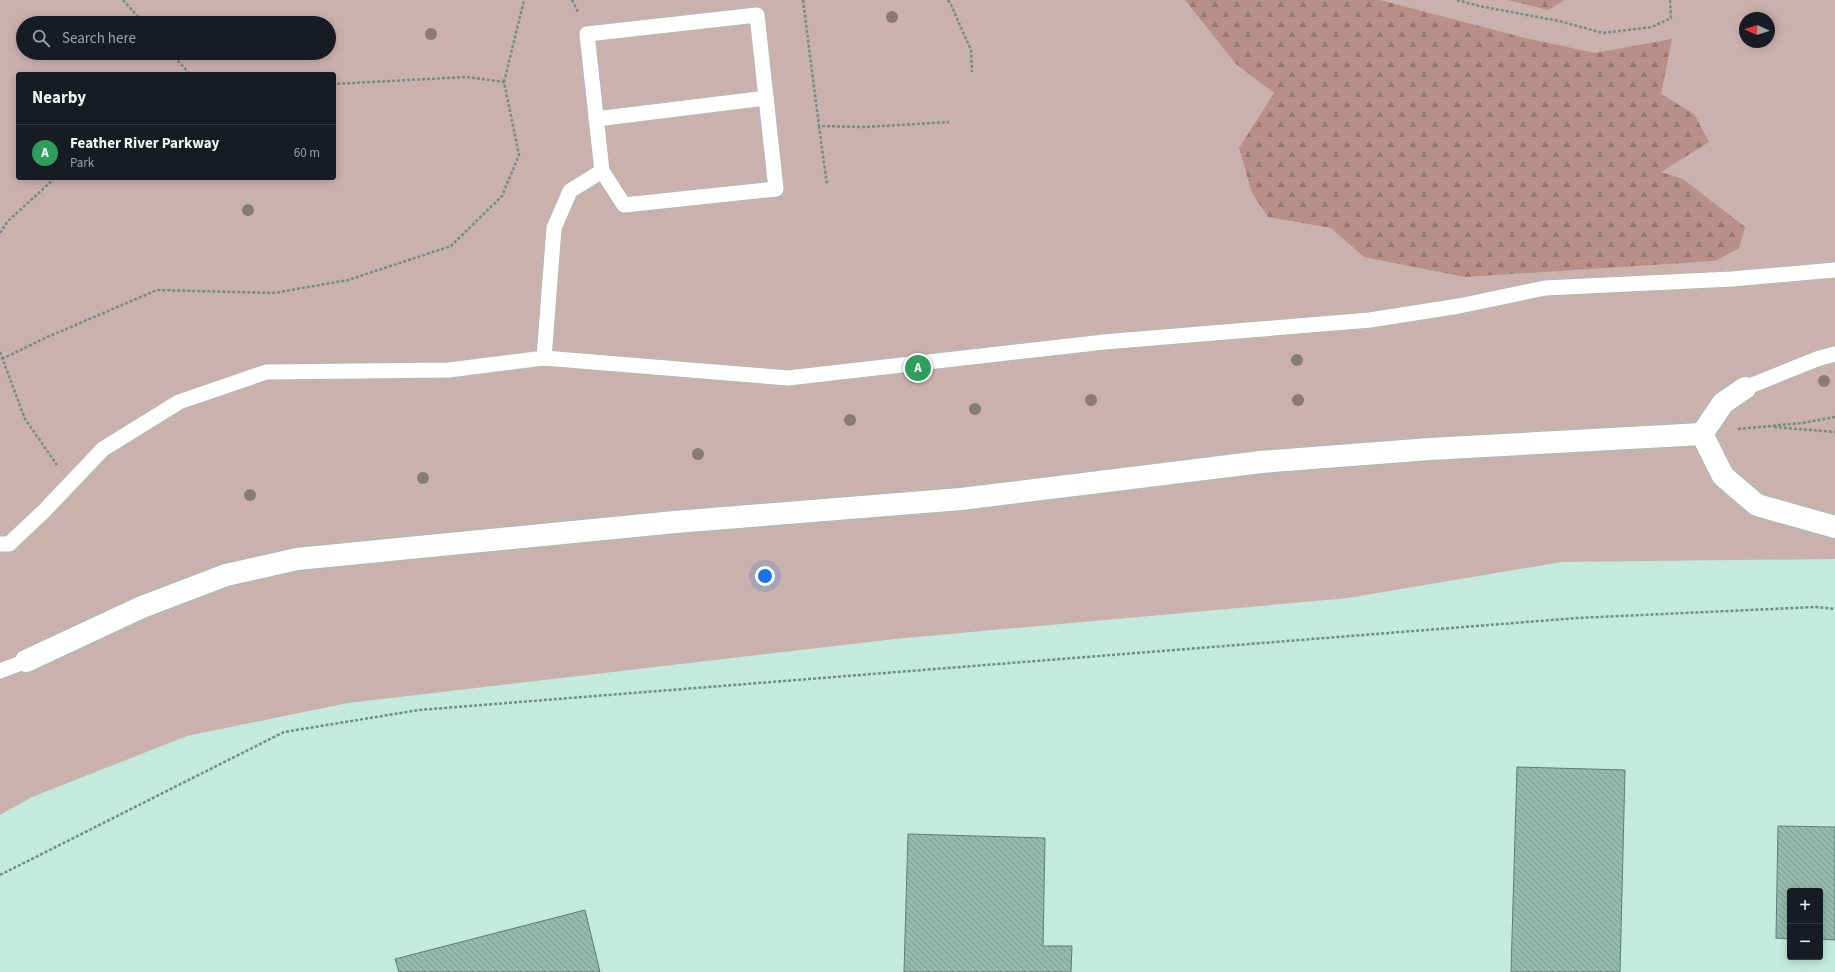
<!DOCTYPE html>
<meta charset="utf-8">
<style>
:root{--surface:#171b24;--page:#20242c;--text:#f1f3f6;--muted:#9ea1a6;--line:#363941;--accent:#2563eb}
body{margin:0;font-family:"Source Sans 3",sans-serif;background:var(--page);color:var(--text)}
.controls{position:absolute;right:12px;bottom:12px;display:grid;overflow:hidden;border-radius:4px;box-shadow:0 2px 10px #0003}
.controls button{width:36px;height:36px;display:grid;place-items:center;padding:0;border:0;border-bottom:1px solid var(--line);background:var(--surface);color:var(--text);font:20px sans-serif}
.compass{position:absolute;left:1739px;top:12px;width:36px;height:36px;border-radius:50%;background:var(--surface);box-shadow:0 2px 10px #0003;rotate:273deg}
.you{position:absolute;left:765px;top:576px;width:14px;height:14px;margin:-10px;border:3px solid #fff;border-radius:50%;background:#1a73e8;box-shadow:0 0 0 6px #1a73e833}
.badge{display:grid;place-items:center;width:26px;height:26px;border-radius:50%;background:var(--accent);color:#fff;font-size:13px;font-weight:700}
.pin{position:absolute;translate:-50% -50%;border:2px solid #fff;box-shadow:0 1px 4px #0006}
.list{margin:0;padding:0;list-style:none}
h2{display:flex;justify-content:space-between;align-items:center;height:52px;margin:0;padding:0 16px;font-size:17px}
h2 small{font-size:13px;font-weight:400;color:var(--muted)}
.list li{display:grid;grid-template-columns:26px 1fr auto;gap:12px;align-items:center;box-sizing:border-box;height:56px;padding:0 16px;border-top:1px solid var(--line)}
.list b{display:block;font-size:15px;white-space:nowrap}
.list p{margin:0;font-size:13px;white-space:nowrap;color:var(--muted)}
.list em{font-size:13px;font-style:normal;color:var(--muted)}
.icon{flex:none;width:22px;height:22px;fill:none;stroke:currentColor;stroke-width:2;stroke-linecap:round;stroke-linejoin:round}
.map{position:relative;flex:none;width:1835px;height:972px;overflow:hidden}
.search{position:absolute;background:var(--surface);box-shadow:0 2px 10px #0003;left:16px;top:16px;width:320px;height:44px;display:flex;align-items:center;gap:10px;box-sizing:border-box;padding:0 14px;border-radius:22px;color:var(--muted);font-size:15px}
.panel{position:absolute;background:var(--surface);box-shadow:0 2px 10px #0003;left:16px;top:72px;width:320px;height:108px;border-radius:4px}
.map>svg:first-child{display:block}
.green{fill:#cbb1ad;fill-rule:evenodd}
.forest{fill:url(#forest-firs)}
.building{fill:url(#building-back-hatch);stroke:#5b7e72}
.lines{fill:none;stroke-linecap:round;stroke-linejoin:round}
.service-casing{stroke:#9dc2b5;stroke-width:16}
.minor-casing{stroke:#9dc2b5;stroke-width:24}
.path{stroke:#748d84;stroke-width:2.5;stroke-dasharray:3 2;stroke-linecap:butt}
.service{stroke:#fff;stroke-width:15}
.minor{stroke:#fff;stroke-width:22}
.tree{fill:#887b73}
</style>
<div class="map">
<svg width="1835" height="972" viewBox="0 0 1835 972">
<defs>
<pattern id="forest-firs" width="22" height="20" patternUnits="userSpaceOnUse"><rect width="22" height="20" fill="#b88f89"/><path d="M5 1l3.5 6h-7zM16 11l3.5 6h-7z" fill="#967671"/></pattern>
<pattern id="building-back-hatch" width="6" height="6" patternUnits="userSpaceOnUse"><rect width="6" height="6" fill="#96bbae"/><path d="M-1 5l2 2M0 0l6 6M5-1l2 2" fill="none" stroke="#7b9a8f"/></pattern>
</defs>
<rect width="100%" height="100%" fill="#c4eadd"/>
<path class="green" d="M 0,0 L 1835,0 L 1835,559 L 1562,562 L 1348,598 L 895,639 L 348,703 L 187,736 L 32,797 L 0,815 ZM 1745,18 L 1769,18 L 1769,42 L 1745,42 ZM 23,23 L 329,23 L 329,53 L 23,53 ZM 18,74 L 334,74 L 334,178 L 18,178 Z"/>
<g class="forest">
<path d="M 1185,0 L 1380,0 L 1521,37 L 1595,53 L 1672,39 L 1661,94 L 1694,114 L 1709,142 L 1661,172 L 1683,179 L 1745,227 L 1739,248 L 1715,261 L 1465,277 L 1364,257 L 1331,228 L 1268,217 L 1252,193 L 1239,148 L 1274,93 L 1236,64 Z"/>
<path d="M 1508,0 L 1565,0 L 1548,10 Z"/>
</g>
<g class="building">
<path d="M 1517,767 L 1625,770 L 1620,972 L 1511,972 Z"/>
<path d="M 1778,826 L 1835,827 L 1835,940 L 1820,939 L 1820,891 L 1790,891 L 1790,939 L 1776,938 Z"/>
<path d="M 908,834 L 1045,838 L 1043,946 L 1072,946 L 1071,972 L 904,972 Z"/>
<path d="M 585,910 L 600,972 L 399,972 L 395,959 Z"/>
</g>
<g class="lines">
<g class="service-casing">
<g id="service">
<path d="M 757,15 L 776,189 L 624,205 L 602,171 L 587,34 Z"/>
<path d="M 596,119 L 766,98"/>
<path d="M 544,358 L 554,228 L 570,191 L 602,171"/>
<path d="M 1745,388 L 1817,359 L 1835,354"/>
<path d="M 0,544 L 9,544 L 45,510 L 103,449 L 179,402 L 266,372 L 449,370 L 544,358 L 788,378 L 1104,342 L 1370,320 L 1459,306 L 1545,288 L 1732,279 L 1835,270"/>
<path d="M 0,671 L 26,661"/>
</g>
</g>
<g class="minor-casing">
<g id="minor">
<path d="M 1702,434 L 1723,476 L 1757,505 L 1835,527"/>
<path d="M 1702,434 L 1723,403 L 1745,388"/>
<path d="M 26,661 L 142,607 L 226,575 L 297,559 L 675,522 L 961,499 L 1261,462 L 1430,449 L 1702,434"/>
</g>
</g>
<g class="path">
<path d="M 123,0 L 144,23"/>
<path d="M 572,0 L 578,12"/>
<path d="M 803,0 L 819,126 L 865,127 L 949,122"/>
<path d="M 948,0 L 951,5 L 971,50 L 972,72"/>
<path d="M 1457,0 L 1479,6 L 1559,21 L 1603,33 L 1652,27 L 1671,18 L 1670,0"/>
<path d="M 171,53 L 190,74"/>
<path d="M 504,82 L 524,0"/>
<path d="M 819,126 L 827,185"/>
<path d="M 0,233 L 7,222 L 55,178"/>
<path d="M 0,352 L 25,419 L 57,465"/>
<path d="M 2,359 L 45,338 L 157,290 L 274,293 L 348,280 L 451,246 L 502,196 L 519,155 L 504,82 L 466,77 L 334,84"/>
<path d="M 1774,427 L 1835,432"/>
<path d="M 1738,429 L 1802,423 L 1835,417"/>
<path d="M 0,875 L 284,732 L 419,710 L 1577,618 L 1815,607 L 1835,609"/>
</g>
<use href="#service" class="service"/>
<use href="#minor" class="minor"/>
</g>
<g class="tree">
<circle cx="892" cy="17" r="6"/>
<circle cx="431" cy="34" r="6"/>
<circle cx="248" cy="210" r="6"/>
<circle cx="1297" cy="360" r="6"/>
<circle cx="1824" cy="381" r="6"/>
<circle cx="1091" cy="400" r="6"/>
<circle cx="1298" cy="400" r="6"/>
<circle cx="975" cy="409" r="6"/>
<circle cx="850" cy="420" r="6"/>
<circle cx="698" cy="454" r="6"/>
<circle cx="423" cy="478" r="6"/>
<circle cx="250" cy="495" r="6"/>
</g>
</svg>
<div class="controls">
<button>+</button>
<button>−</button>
</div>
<svg class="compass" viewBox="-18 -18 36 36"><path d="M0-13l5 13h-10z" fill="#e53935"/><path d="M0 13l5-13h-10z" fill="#9ea1a6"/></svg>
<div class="you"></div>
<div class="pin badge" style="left:918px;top:368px;background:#2e9e5b">A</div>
<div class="search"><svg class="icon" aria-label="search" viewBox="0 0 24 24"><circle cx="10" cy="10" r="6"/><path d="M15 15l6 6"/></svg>Search here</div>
<section class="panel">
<h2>Nearby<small></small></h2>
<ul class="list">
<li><span class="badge" style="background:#2e9e5b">A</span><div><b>Feather River Parkway</b><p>Park</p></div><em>60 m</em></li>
</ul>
</section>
</div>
